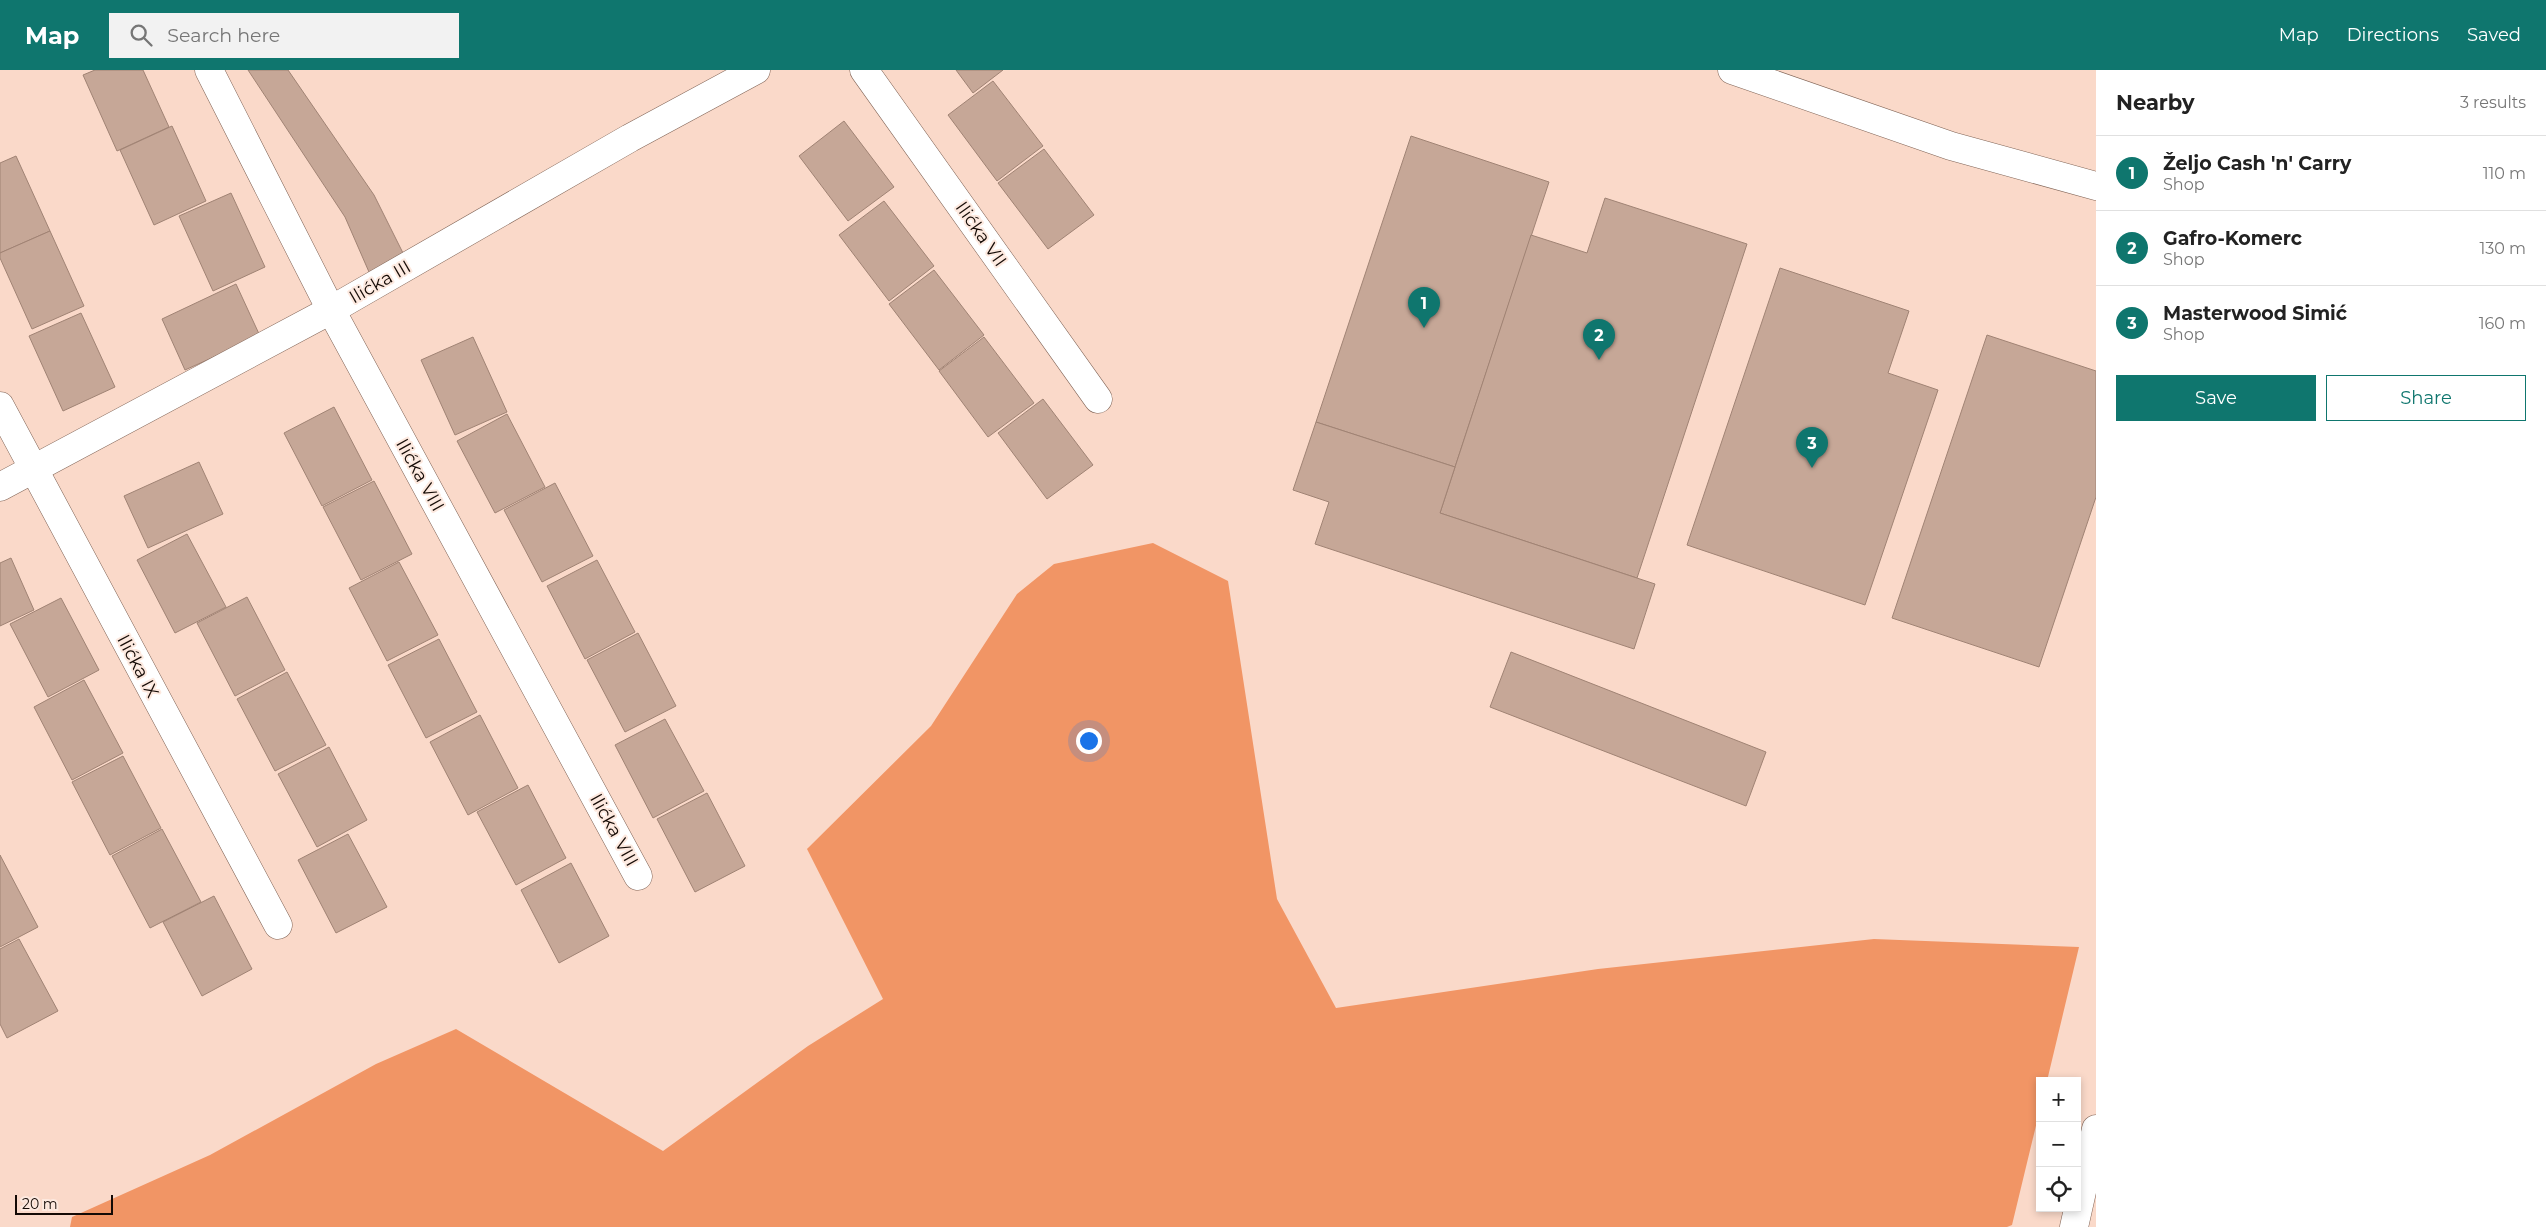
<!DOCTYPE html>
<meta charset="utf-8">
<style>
:root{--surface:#fff;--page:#f2f2f2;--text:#222;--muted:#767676;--line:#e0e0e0;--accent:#0f766e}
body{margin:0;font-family:Montserrat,sans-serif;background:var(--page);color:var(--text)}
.controls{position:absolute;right:15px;bottom:15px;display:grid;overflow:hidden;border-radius:0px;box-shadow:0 2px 8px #0003}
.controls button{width:45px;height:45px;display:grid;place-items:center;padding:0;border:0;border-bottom:1px solid var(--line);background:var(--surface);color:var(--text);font:25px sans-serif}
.scale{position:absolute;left:15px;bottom:12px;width:98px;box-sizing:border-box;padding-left:5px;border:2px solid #140a05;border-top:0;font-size:14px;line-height:18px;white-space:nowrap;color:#140a05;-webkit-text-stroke:4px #fde9df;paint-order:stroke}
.you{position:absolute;left:1088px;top:670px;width:18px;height:18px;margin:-12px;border:4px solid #fff;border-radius:50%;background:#1a73e8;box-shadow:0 0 0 8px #1a73e833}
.badge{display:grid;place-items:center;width:32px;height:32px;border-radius:50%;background:var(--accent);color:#fff;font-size:16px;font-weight:700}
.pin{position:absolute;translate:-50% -41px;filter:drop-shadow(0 1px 2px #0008)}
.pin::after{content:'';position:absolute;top:26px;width:18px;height:15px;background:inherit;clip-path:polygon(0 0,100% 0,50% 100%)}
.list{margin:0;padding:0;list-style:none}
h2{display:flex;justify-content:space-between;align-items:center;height:65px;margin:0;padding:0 20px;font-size:21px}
h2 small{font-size:16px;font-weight:400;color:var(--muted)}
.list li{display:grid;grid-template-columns:32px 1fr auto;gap:15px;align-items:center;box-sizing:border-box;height:75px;padding:0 20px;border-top:1px solid var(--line)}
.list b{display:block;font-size:19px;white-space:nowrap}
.list p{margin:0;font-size:16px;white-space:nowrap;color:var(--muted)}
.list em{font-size:16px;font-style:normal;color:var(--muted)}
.actions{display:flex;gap:10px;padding:15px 20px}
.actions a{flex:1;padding:11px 0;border:1px solid var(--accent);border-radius:0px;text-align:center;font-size:18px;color:var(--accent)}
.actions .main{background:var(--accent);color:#fff}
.icon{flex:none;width:28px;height:28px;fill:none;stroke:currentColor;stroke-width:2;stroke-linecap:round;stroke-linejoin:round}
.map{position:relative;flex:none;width:2096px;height:1157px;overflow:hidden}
header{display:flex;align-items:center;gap:30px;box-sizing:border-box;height:70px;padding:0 25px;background:var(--accent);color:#fff}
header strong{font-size:24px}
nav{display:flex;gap:28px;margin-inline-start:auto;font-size:18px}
.search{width:350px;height:45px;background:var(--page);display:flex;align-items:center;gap:12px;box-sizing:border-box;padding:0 18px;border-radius:0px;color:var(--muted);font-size:19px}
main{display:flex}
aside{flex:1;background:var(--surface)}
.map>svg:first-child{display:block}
.forest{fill:#f19565}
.building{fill:#c6a797;stroke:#a08374}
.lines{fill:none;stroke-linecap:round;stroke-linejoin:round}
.street-casing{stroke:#806456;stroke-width:29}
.secondary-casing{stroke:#806456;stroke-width:29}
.street{stroke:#fff;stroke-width:28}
.secondary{stroke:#fff;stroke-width:28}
.labels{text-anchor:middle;stroke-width:4;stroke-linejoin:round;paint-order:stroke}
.street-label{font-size:18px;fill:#140a05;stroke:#fde9df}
</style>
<header>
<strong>Map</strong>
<div class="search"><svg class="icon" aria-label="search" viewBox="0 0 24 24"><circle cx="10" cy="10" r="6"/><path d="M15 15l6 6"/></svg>Search here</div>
<nav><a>Map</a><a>Directions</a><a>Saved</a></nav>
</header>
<main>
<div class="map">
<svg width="2096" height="1157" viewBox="0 0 2096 1157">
<rect width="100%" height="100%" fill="#fad9c9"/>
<path class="forest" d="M 1153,473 L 1228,511 L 1277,829 L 1336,938 L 1598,899 L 1874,869 L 2079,877 L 2047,1011 L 2040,1011 L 2040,1039 L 2012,1155 L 2007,1157 L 70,1157 L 72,1147 L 210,1085 L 376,994 L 456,959 L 663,1081 L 808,976 L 883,929 L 807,779 L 931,656 L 1017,524 L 1054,494 Z"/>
<g class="building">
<path d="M 95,0 L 143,0 L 169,57 L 117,81 L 83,5 Z"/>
<path d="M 248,0 L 288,0 L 374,125 L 405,187 L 369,202 L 345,147 Z"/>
<path d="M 956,0 L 1003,0 L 973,23 Z"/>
<path d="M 993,11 L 1043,76 L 997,111 L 948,45 Z"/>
<path d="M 844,51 L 894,117 L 848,151 L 799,86 Z"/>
<path d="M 172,56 L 206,131 L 154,155 L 120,80 Z"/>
<path d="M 1411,66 L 1549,112 L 1455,397 L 1316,352 Z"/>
<path d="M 1044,79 L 1094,145 L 1048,179 L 998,113 Z"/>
<path d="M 16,86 L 50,161 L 0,183 L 0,93 Z"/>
<path d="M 231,123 L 265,197 L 213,221 L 179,146 Z"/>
<path d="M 1605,128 L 1747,174 L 1637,508 L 1440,443 L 1531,165 L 1587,183 Z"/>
<path d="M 884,131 L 934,196 L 889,231 L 839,165 Z"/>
<path d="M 50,161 L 84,236 L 32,259 L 0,188 L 0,183 Z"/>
<path d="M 1780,198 L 1909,241 L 1888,303 L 1938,320 L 1865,535 L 1687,475 Z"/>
<path d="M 934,200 L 984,265 L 939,300 L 889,234 Z"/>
<path d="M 236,214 L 260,266 L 185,300 L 162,249 Z"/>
<path d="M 81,243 L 115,317 L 63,341 L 29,266 Z"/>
<path d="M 1987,265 L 2096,301 L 2096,427 L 2039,597 L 1892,548 Z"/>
<path d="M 473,267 L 507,342 L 455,365 L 421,290 Z"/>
<path d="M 984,267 L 1034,333 L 988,367 L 939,301 Z"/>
<path d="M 1043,329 L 1093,395 L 1047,429 L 998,363 Z"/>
<path d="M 334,337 L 372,410 L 322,436 L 284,363 Z"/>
<path d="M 507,344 L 545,417 L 495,443 L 457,371 Z"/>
<path d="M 1316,352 L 1455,397 L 1440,443 L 1655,514 L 1634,579 L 1315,474 L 1329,432 L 1293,420 Z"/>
<path d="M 199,392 L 223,444 L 148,478 L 124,426 Z"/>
<path d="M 374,411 L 412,484 L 361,510 L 323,437 Z"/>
<path d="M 555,413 L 593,486 L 542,512 L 504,440 Z"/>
<path d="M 187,464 L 226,537 L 175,563 L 137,490 Z"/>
<path d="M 11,488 L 34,540 L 0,556 L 0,493 Z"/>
<path d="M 597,490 L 635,562 L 585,589 L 547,516 Z"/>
<path d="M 399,492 L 438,565 L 387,591 L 349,518 Z"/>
<path d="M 247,527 L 285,600 L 235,626 L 197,553 Z"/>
<path d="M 61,528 L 99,600 L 48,627 L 10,554 Z"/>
<path d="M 638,563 L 676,636 L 625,662 L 587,590 Z"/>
<path d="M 439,569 L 477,642 L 426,668 L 388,595 Z"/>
<path d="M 1511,582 L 1766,682 L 1746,736 L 1490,637 Z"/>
<path d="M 287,602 L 326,675 L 275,701 L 237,629 Z"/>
<path d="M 84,610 L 123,683 L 72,710 L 34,637 Z"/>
<path d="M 480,645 L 518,718 L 468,745 L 430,672 Z"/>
<path d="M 665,649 L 704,721 L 653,748 L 615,675 Z"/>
<path d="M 329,677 L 367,750 L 317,777 L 278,704 Z"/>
<path d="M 123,686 L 161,758 L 110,785 L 72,712 Z"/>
<path d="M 528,715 L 566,788 L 516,815 L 477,742 Z"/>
<path d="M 707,723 L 745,796 L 695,822 L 657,749 Z"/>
<path d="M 162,759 L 201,832 L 150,858 L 112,786 Z"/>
<path d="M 348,764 L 387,837 L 336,863 L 298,790 Z"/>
<path d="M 0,785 L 38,857 L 0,877 Z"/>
<path d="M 571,793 L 609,866 L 559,893 L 521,820 Z"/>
<path d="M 214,826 L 252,899 L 202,926 L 163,852 Z"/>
<path d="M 19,869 L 58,941 L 7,968 L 0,954 L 0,879 Z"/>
</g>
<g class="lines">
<g class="street-casing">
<g id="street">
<path d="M 209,0 L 331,240 L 638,806"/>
<path d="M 864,0 L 1098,329"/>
<path d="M 1732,0 L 1951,76 L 2096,116"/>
<path d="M 0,336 L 278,855"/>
<path d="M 0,417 L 331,240 L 630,68 L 756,0"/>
</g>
</g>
<g class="secondary-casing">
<path id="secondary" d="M 2074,1157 L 2096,1059"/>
</g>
<use href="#street" class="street"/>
<use href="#secondary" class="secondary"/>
</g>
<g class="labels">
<g class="street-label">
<text transform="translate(981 164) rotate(55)" y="6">Ilićka VII</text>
<text transform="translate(380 212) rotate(-30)" y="6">Ilićka III</text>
<text transform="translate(420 405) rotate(61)" y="6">Ilićka VIII</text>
<text transform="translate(138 596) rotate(62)" y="6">Ilićka IX</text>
<text transform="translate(614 760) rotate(61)" y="6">Ilićka VIII</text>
</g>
</g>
</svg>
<div class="controls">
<button>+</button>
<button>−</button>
<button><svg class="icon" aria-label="locate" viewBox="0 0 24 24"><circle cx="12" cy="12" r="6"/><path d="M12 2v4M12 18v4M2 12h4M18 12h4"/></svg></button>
</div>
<div class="scale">20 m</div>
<div class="you"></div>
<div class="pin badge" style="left:1424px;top:258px">1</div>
<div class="pin badge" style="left:1599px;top:290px">2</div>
<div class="pin badge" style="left:1812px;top:398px">3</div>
</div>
<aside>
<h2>Nearby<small>3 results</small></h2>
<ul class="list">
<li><span class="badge">1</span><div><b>Željo Cash 'n' Carry</b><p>Shop</p></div><em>110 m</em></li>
<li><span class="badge">2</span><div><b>Gafro-Komerc</b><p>Shop</p></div><em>130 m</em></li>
<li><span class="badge">3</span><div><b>Masterwood Simić</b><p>Shop</p></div><em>160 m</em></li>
</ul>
<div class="actions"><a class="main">Save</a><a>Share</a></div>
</aside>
</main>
